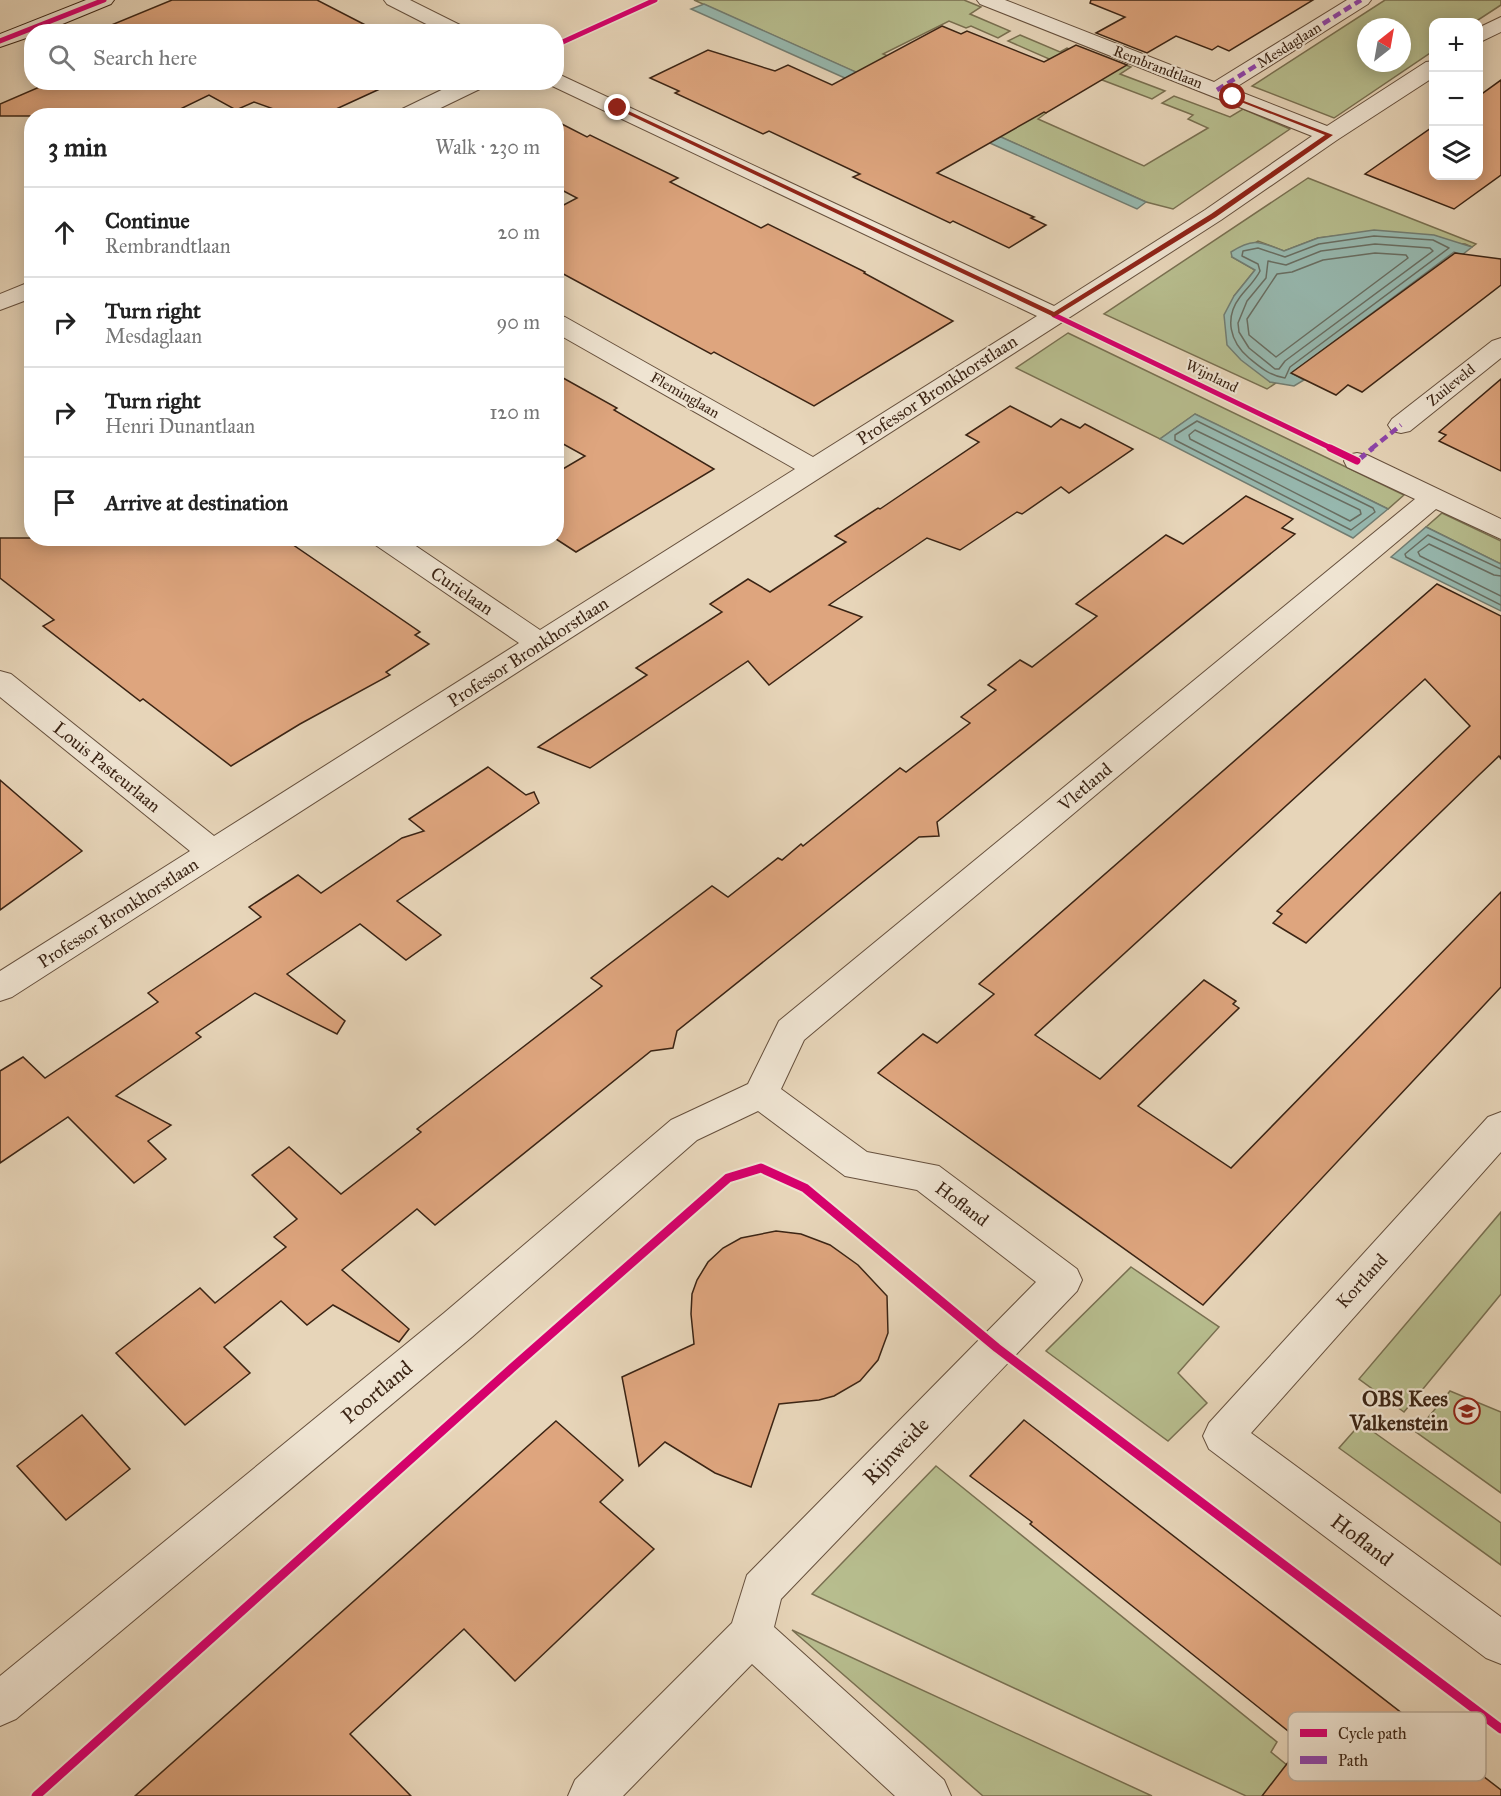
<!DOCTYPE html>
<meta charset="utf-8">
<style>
:root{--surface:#fff;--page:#f6f6f6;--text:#222;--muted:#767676;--line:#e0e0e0}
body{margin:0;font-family:"IM FELL Great Primer",serif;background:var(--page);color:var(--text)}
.controls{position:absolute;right:18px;top:18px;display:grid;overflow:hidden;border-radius:12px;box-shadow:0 3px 15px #0003}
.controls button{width:54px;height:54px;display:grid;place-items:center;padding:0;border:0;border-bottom:2px solid var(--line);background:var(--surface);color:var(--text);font:30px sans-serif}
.compass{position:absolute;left:1357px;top:18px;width:54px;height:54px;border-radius:50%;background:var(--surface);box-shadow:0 3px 15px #0003;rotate:31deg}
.stop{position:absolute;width:18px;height:18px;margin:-14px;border:4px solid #8f2418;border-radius:50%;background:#fff}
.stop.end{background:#8f2418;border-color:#fff;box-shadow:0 2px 6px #0008}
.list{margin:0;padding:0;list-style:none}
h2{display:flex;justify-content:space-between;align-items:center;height:78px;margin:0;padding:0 24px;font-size:26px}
h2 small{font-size:20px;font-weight:400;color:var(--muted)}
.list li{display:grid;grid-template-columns:39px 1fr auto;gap:18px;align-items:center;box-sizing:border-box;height:90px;padding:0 24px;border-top:2px solid var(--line)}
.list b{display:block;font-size:22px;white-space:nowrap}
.list p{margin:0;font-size:20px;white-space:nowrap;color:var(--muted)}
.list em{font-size:20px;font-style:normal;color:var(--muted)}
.icon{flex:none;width:33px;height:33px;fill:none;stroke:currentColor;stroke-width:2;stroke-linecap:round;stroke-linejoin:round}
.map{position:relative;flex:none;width:1501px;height:1796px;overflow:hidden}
.search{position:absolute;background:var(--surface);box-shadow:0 3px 15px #0003;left:24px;top:24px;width:540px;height:66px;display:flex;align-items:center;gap:15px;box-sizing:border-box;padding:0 21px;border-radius:24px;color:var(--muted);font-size:22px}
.panel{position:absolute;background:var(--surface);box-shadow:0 3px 15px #0003;left:24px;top:108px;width:540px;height:438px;border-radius:24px}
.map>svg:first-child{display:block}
.green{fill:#b7bd8e;stroke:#797051;stroke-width:1.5;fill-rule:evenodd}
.water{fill:#97b9b0;stroke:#727d72;stroke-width:1.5}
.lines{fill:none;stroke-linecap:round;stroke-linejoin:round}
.shore{stroke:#696e62;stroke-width:1.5}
.building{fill:#dea57e;stroke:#3b2414;stroke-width:1.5}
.street-casing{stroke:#66503d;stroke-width:2}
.secondary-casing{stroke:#3b2414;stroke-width:2}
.street{fill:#efe4d2;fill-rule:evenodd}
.secondary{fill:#efe4d2;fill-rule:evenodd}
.quiet-far1{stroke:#8e44ad;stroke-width:4.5;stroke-dasharray:8 4.5;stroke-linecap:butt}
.quiet{stroke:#8e44ad;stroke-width:5;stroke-dasharray:11 5;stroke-linecap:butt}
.cycleway-far2-casing{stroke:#efe4d2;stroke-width:8}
.cycleway-far1-casing{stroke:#efe4d2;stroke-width:10}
.cycleway-casing{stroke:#efe4d2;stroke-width:13}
.cycleway-far2{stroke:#d6006c;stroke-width:5}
.cycleway-far1{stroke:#d6006c;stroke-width:7}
.cycleway{stroke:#d6006c;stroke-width:9}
.route{fill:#8f2418}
.labels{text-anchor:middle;stroke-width:4.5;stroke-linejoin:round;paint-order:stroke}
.far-street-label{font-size:15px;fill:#3b2414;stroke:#efe4d2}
.street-label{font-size:18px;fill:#3b2414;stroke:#efe4d2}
.near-street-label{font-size:21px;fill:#3b2414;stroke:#efe4d2}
.near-poi-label{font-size:21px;font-weight:bold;fill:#3b2414;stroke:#efe4d2;text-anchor:end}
.key{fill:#efe4d2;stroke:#b9aa99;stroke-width:1.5}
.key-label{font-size:16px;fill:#3b2414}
</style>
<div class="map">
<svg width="1501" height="1796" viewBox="0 0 1501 1796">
<rect width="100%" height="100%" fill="#e7d5b9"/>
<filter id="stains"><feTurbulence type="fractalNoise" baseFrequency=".00333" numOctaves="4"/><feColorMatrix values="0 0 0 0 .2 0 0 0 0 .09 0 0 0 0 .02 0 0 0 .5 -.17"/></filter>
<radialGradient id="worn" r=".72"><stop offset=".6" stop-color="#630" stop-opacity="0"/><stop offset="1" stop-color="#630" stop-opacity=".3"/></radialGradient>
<g class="green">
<path d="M 694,0 L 964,0 L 981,7 L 970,14 L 1010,31 L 998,38 L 971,26 L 966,28 L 949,21 L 883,54 L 986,97 L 997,92 L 1046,113 L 1038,119 L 1144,166 L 1208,128 L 1188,119 L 1193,115 L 1162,103 L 1174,96 L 1230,117 L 1243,109 L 1290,129 L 1173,209 L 1146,202 Z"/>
<path d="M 1385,0 L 1501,0 L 1501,5 L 1475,22 L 1434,22 L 1433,51 L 1334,118 L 1252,86 ZM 1366,27 L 1402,27 L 1402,63 L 1366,63 Z"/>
<path d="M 1020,35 L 1060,52 L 1067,48 L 1092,58 L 1056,62 L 1008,41 Z"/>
<path d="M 1107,58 L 1131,67 L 1120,74 L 1165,91 L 1152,99 L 1097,78 Z"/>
<path d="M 1308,178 L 1476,244 L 1472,247 L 1465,244 L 1343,235 L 1318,238 L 1284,251 L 1258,241 L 1232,257 L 1255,270 L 1234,296 L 1270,382 L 1276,383 L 1267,389 L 1104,314 Z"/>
<path d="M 1068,333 L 1404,495 L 1388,509 L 1195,414 L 1160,439 L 1016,368 Z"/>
<path d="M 1442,513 L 1501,541 L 1501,564 L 1426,527 Z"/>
<path d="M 1501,1212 L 1501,1294 L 1404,1412 L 1359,1379 Z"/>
<path d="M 1131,1267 L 1219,1327 L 1178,1373 L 1207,1403 L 1168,1441 L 1046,1351 Z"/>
<path d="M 1450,1391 L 1501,1412 L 1501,1493 L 1416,1432 Z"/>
<path d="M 1361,1423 L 1501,1523 L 1501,1565 L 1339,1448 Z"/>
<path d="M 936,1466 L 1277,1742 L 1271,1752 L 1325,1796 L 1246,1796 L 812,1594 Z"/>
<path d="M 792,1630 L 1152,1796 L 983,1796 Z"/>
</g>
<g class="water">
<path d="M 704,4 L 1146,202 L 1137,209 L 691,9 Z"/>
<path d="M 1374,230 L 1434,235 L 1472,247 L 1462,255 L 1454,252 L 1292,373 L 1304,380 L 1294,386 L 1270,382 L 1241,360 L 1227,345 L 1224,315 L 1234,296 L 1255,270 L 1232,257 L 1231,252 C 1254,237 1260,242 1284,251 L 1318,238 Z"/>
<path d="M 1195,414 L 1218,425 L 1388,509 L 1353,538 L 1160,439 Z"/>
<path d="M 1426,527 L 1501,564 L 1501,611 L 1391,557 Z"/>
</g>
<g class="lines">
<g class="shore">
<path d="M 1374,236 L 1433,240 L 1449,248 L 1290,367 L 1285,378 C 1270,376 1260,367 1249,358 C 1230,342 1224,318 1240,297 C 1247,288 1255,281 1260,271 L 1258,264 L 1242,256 L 1243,251 L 1258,248 L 1285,257 L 1319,244 Z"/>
<path d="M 1375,244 L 1430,248 L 1433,251 L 1285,361 L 1279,369 L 1275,369 L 1249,348 L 1239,332 L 1238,323 L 1247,301 L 1266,278 L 1268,261 L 1286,265 L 1321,251 Z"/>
<path d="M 1375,253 L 1406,255 L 1408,258 L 1276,357 L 1249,335 L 1247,319 L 1277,274 L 1292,272 L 1323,260 Z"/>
<path d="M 1197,421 L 1373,508 L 1375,512 L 1351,530 L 1175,440 L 1175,435 Z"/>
<path d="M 1195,430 L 1360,510 L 1361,514 L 1350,521 L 1190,439 L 1189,435 Z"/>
<path d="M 1501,569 L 1428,535 L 1405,554 L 1406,557 L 1501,605"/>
<path d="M 1501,576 L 1494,575 L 1429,544 L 1418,552 L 1420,556 L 1501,596"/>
</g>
</g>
<g class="building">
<path d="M 172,0 L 317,0 L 379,32 L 112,32 L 104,28 Z"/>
<path d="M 1091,0 L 1313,0 L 1229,51 L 1218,46 L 1212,50 L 1176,36 L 1147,53 L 1096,33 L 1125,17 L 1090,3 Z"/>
<path d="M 942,26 L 961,34 L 967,31 L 1044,62 L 1076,45 L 1127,65 L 1046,113 L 1044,112 L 937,173 L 1034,217 L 1031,218 L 1046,225 L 1009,248 L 953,221 L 950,223 L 853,177 L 860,174 L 769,131 L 763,134 L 675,93 L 679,91 L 650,78 L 708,50 L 775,71 L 788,65 L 832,85 Z"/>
<path d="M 1501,80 L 1501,175 L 1454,209 L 1365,174 L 1434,126 L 1434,176 L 1479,176 L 1479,96 Z"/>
<path d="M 51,82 L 395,82 L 321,116 L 293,116 L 254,102 L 236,110 L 209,95 L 166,116 L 0,116 L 0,104 Z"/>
<path d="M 556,121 L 587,137 L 590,135 L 678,178 L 670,182 L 761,228 L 768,224 L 865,272 L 864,273 L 953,321 L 814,406 L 714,352 L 711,354 L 556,270 L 556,209 L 577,198 L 556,187 Z"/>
<path d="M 1455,253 L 1501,259 L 1501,285 L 1362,392 L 1348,385 L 1336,395 L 1291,373 Z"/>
<path d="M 556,374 L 617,408 L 614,410 L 714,469 L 576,552 L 556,539 L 556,473 L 585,456 L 556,440 Z"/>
<path d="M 1501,379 L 1501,471 L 1439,441 L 1446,435 L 1439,432 Z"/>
<path d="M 1010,406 L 1051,427 L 1061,419 L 1080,428 L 1085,424 L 1133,449 L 1069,493 L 1061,487 L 1022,514 L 1017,512 L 960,550 L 927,538 L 829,605 L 862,617 L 769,685 L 748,661 L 590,768 L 538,747 L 647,675 L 636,668 L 722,612 L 710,604 L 748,579 L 770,592 L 846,542 L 835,536 L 878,508 L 880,509 L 979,442 L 966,435 Z"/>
<path d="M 1246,496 L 1293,519 L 1282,528 L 1295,534 L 937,822 L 939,836 L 919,837 L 677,1031 L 673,1048 L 651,1051 L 435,1225 L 417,1209 L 342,1270 L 409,1329 L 399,1342 L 333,1305 L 307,1325 L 281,1301 L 224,1347 L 250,1373 L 185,1425 L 116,1353 L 200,1288 L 215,1303 L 286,1247 L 274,1237 L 297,1219 L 252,1175 L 289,1147 L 341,1194 L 421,1132 L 417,1129 L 602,986 L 591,978 L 712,886 L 728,897 L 778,858 L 782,860 L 801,844 L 803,846 L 900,768 L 906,772 L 970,723 L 961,717 L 996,690 L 988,685 L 1020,660 L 1032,667 L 1097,616 L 1076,604 L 1166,535 L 1183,544 Z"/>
<path d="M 0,538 L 283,538 L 420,632 L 415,635 L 429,644 L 386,672 L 390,675 L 300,724 L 231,766 L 143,699 L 140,701 L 43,626 L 54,620 L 0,578 Z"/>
<path d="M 1437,584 L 1501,616 L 1501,759 L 1499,756 L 1479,775 L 1306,943 L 1273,923 L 1282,914 L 1277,911 L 1470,726 L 1425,679 L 1035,1035 L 1100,1079 L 1204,980 L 1236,1001 L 1233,1004 L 1239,1008 L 1138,1106 L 1231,1168 L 1501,892 L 1501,987 L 1203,1305 L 878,1073 L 923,1034 L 937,1043 L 994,994 L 979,984 Z"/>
<path d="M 488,767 L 526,795 L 534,792 L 539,803 L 397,901 L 441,935 L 406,960 L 360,924 L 287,974 L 345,1021 L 337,1034 L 255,993 L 196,1033 L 201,1037 L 116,1096 L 171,1125 L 148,1141 L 166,1159 L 134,1183 L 68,1117 L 0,1163 L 0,1071 L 23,1057 L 45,1078 L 158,1002 L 148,993 L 261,917 L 249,907 L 298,875 L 321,893 L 402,838 L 424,831 L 409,819 Z"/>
<path d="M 0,780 L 82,851 L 0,910 Z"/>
<path d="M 776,1231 L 801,1234 L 830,1245 L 858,1265 L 887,1296 L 888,1333 L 878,1360 L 860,1381 L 834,1396 L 819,1400 L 779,1404 L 751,1487 L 715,1473 L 665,1442 L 639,1466 L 622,1377 L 694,1344 L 691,1314 L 692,1294 L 697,1280 L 708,1262 L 723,1248 L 741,1238 Z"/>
<path d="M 82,1415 L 130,1469 L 66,1520 L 17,1466 Z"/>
<path d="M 1024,1420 L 1501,1790 L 1501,1796 L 1262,1796 L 1303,1743 L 1030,1524 L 1032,1522 L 970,1476 Z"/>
<path d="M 556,1421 L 623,1480 L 600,1502 L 654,1549 L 515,1681 L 464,1629 L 350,1734 L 411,1796 L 135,1796 Z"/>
</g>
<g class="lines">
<g class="street-casing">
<g id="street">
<path d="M 384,0 L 410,0 L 466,28 L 469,32 L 442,32 L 387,4 Z"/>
<path d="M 977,0 L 1005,0 L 1214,82 L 1347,0 L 1371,0 L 1368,4 L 1233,89 L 1327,126 L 1426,62 L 1434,61 L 1434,77 L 1337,140 L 1221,220 L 12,997 L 0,1001 L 0,971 L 190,851 L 0,697 L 0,671 L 11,674 L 214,836 L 519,643 L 374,544 L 370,538 L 404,538 L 540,630 L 795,469 L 556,333 L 556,315 L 565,317 L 813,457 L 1037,316 L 548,84 L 556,82 L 556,73 L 1054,306 L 1205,210 L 1312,136 L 980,4 Z"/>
<path d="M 1501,17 L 1501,32 L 1478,43 L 1478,28 Z"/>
<path d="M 458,82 L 486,82 L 484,87 L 424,116 L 395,116 L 398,111 Z"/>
<path d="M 32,281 L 32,298 L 0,310 L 0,294 Z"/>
<path d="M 1501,338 L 1501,358 L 1410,431 L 1401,433 L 1392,431 L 1388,425 L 1392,419 L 1492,341 Z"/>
<path d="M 1357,453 L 1367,455 L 1501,519 L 1501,539 L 1436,509 L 804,1040 L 781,1089 L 867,1152 L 939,1166 L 1077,1269 L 1082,1280 L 1077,1291 L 781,1599 L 774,1627 L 944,1780 L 951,1796 L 895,1796 L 752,1664 L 623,1796 L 568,1796 L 575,1780 L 732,1623 L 747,1575 L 1036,1282 L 917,1190 L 845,1176 L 758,1111 L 697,1140 L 472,1337 L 16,1719 L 0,1726 L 0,1676 L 444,1313 L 671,1120 L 748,1084 L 779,1021 L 1415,499 L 1347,467 L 1344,461 L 1347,455 Z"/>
<path d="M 1501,1112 L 1501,1152 L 1251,1433 L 1501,1617 L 1501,1664 L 1486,1658 L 1209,1449 L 1203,1436 L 1209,1423 L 1488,1117 Z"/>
</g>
</g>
<g class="secondary-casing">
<path id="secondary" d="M 86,0 L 114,0 L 111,4 L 43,32 L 32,32 L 32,36 L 0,47 L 0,34 Z"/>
</g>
<use href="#street" class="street"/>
<use href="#secondary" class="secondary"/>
<g class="quiet-far1">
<path d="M 1217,90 L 1361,0"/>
<path d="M 1371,449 L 1401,425"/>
</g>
<path class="quiet" d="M 1357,461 L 1373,448"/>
<g class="cycleway-far2-casing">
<g id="cycleway-far2">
<path d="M 0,41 L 104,0"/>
<path d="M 556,45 L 655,0"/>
<path d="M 1054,315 L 1333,449"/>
</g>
</g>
<g class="cycleway-far1-casing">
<path id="cycleway-far1" d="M 1330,448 L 1357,461"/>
</g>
<g class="cycleway-casing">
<path id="cycleway" d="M 36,1796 L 512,1368 L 728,1178 L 761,1168 L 805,1188 L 997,1348 L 1501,1729"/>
</g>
<use href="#cycleway-far2" class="cycleway-far2"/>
<use href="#cycleway-far1" class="cycleway-far1"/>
<use href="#cycleway" class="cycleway"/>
</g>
<path class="route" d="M 1231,96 L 1333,135 L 1216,217 L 1054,317 L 615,108 L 620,107 L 1054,312 L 1211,214 L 1325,135 L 1231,98 Z"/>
<defs>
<g id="school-ring" transform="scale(1.35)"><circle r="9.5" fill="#efe4d2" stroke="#8f2418" stroke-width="1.5"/><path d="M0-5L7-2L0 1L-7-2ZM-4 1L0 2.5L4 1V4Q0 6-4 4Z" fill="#8f2418"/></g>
</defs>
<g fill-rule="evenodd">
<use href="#school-ring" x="1467" y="1411"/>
</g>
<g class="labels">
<g class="far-street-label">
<text transform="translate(1289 45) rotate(-32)" y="5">Mesdaglaan</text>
<text transform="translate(1158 67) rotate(21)" y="5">Rembrandtlaan</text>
<text transform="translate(1212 376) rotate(26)" y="5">Wijnland</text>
<text transform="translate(1451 385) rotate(-39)" y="5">Zuileveld</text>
<text transform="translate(685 395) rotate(30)" y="5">Fleminglaan</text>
</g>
<g class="street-label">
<text transform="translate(937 390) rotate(-33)" y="6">Professor Bronkhorstlaan</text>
<text transform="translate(462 591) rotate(34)" y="6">Curielaan</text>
<text transform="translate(528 652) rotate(-33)" y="6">Professor Bronkhorstlaan</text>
<text transform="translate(107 767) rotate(39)" y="6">Louis Pasteurlaan</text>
<text transform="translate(1085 787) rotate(-40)" y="6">Vletland</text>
<text transform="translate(118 913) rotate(-33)" y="6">Professor Bronkhorstlaan</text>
<text transform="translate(962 1204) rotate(37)" y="6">Hofland</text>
<text transform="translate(1362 1281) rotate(-48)" y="6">Kortland</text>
</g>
<g class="near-street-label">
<text transform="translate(377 1392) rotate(-40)" y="7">Poortland</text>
<text transform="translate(896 1451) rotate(-46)" y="7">Rijnweide</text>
<text transform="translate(1362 1540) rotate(37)" y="7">Hofland</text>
</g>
<g class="near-poi-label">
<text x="1448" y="1406">OBS Kees<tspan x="1448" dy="24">Valkenstein</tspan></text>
</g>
</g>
<rect x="1288" y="1712" width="198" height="69" rx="9" class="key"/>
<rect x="1300" y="1729" width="27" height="8" fill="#d6006c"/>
<rect x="1300" y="1756" width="27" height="8" fill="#8e44ad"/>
<g class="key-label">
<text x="1338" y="1739">Cycle path</text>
<text x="1338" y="1766">Path</text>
</g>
<rect width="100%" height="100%" filter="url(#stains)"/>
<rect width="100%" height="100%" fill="url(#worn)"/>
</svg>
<div class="controls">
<button>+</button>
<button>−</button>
<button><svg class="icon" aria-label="layers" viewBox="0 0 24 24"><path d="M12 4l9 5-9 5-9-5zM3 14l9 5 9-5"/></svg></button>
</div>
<svg class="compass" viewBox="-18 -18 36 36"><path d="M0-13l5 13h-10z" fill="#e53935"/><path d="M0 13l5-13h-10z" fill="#767676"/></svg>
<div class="stop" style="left:1233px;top:97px"></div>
<div class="stop end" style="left:618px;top:108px"></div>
<div class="search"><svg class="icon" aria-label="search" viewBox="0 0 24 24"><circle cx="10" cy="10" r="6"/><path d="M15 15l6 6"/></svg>Search here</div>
<section class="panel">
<h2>3 min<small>Walk · 230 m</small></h2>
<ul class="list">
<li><svg class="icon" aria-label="ahead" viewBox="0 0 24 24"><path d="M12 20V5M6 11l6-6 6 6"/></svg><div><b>Continue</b><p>Rembrandtlaan</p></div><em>20 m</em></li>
<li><svg class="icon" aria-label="right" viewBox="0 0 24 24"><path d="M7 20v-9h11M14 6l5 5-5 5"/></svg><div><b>Turn right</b><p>Mesdaglaan</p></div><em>90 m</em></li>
<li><svg class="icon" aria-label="right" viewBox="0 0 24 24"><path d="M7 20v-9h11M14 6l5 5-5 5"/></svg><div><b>Turn right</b><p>Henri Dunantlaan</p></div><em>120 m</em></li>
<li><svg class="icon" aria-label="arrive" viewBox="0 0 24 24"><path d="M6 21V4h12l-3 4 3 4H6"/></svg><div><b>Arrive at destination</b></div></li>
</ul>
</section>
</div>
